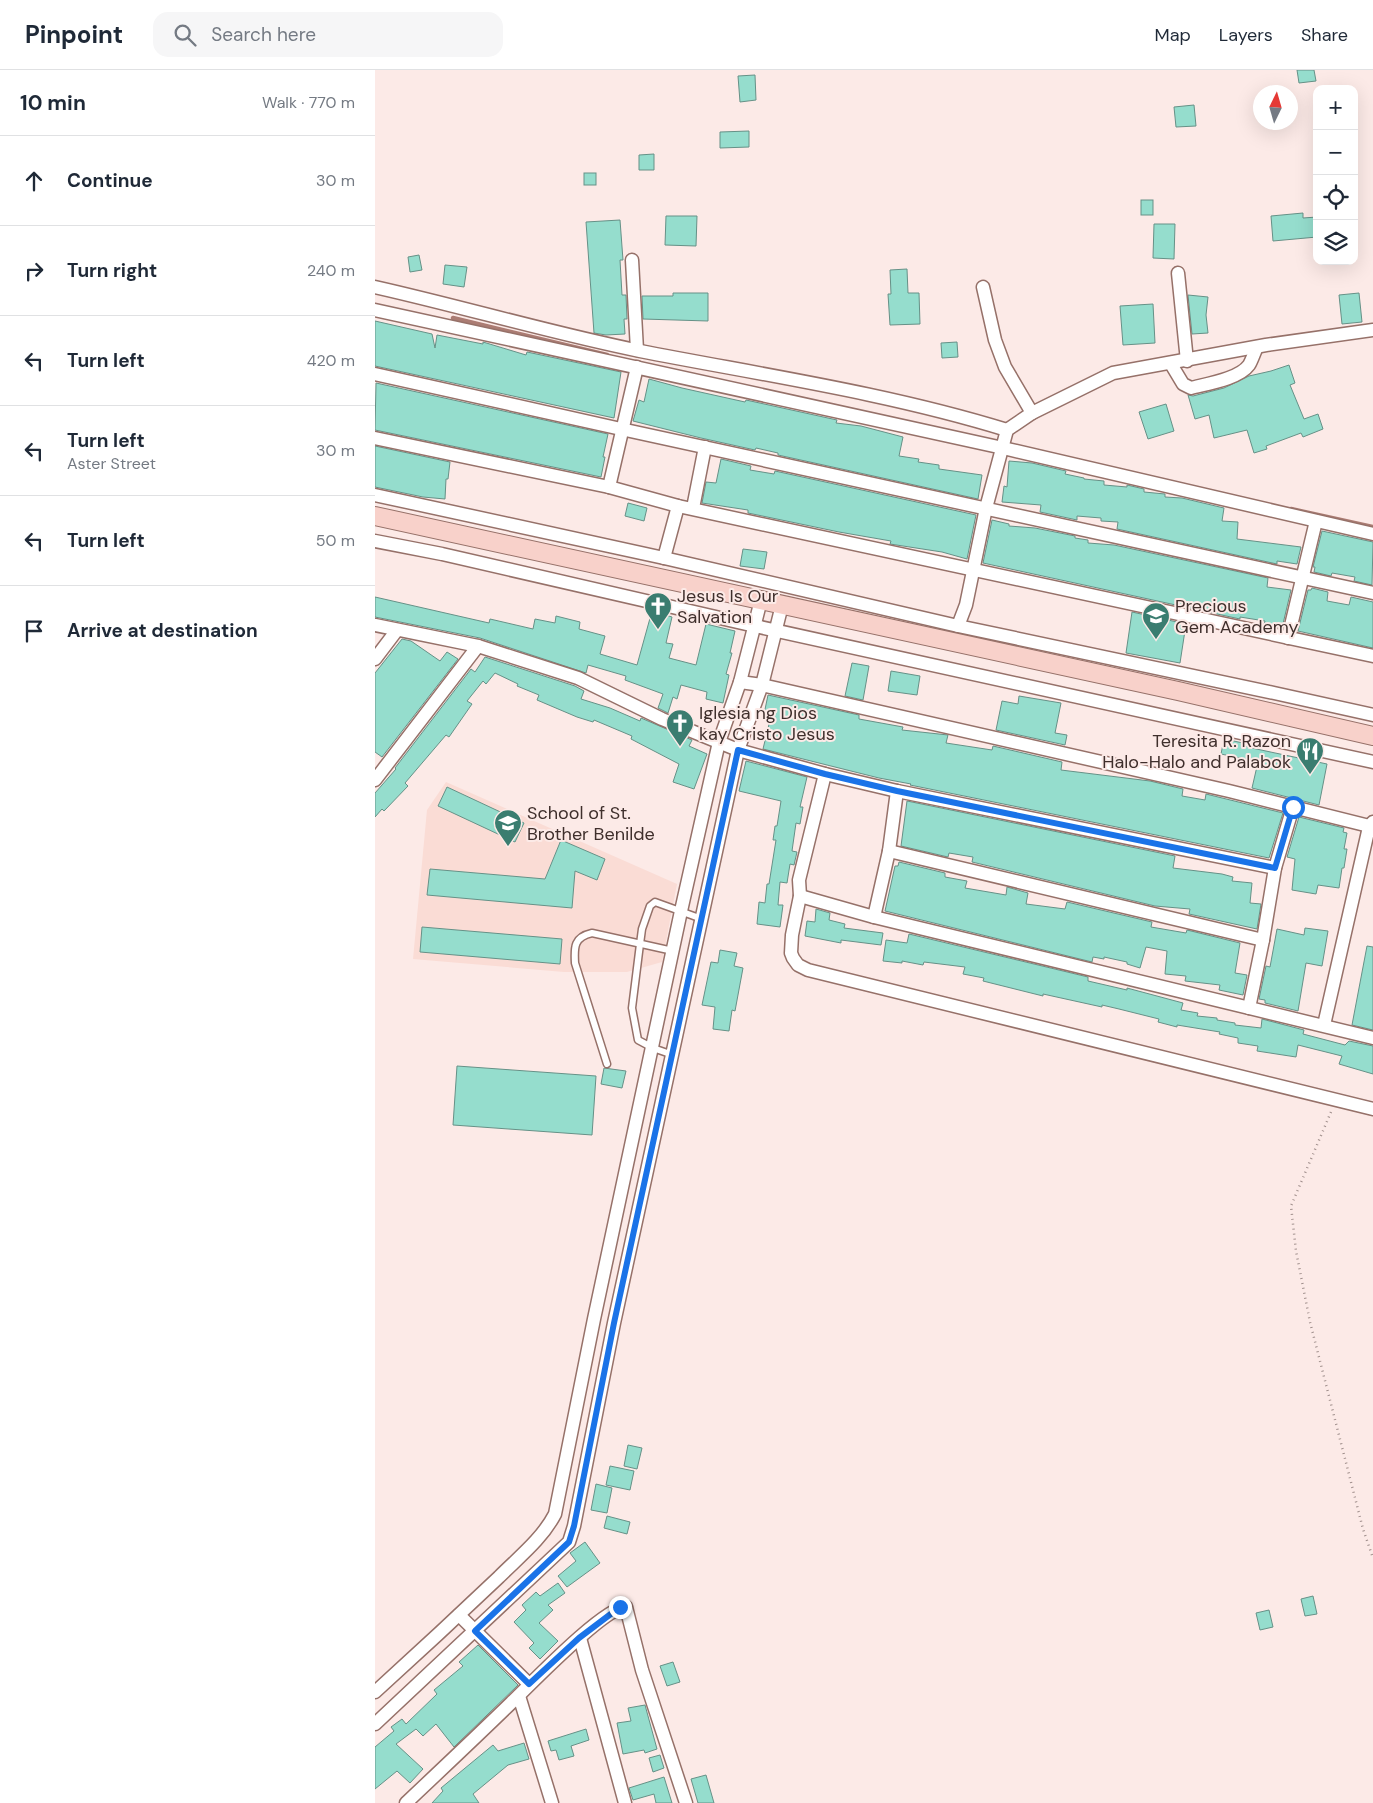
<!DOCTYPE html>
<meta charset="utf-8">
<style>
:root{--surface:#fff;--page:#f6f6f7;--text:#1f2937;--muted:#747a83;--line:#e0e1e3}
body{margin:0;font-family:"DM Sans",sans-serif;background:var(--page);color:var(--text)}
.controls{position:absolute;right:15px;top:15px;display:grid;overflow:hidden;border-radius:10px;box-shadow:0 5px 20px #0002}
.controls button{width:45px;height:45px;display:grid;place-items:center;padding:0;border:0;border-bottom:1px solid var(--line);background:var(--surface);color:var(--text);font:25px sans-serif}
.compass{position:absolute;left:878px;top:15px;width:45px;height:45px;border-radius:50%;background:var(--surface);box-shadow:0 5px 20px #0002;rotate:5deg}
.stop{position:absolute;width:15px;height:15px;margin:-11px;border:4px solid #1a73e8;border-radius:50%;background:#fff}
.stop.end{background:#1a73e8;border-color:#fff;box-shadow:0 1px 5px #0008}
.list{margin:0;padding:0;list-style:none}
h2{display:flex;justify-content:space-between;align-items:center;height:65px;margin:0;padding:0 20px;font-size:21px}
h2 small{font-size:16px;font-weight:400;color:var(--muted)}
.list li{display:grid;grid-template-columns:32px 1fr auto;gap:15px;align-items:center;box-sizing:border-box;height:90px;padding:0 20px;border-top:1px solid var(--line)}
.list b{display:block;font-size:19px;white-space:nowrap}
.list p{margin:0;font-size:16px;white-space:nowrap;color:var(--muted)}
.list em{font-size:16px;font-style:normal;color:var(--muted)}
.icon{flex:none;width:28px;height:28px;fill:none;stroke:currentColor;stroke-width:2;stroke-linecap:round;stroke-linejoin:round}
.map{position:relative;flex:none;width:998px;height:1733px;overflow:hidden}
header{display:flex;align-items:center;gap:30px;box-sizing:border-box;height:70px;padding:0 25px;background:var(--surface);border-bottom:1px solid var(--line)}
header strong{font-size:24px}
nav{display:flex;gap:28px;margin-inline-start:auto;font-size:18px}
.search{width:350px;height:45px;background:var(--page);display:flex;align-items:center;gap:12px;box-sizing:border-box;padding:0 18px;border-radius:15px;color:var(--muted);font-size:19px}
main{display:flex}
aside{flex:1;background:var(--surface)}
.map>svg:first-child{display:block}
.built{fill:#fadcd5}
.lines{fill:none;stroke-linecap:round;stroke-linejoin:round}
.stream{stroke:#ab7c73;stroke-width:4.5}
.building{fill:#95ddcd;stroke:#669187}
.lane-casing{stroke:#967169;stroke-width:9}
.street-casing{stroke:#967169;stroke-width:15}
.secondary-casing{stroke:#967169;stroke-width:20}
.path{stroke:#a2918e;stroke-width:2.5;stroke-dasharray:1 4;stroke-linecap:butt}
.lane{stroke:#fff;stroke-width:6}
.street{stroke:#fff;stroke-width:12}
.secondary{stroke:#f8d1ca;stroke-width:18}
.route{stroke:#1a73e8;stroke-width:6}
.labels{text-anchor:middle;stroke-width:4;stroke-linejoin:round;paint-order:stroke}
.poi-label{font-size:18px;fill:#3f2f2c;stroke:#fceae7;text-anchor:start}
</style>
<header>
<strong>Pinpoint</strong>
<div class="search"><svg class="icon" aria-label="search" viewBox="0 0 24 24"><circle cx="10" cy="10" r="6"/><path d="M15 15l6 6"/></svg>Search here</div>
<nav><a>Map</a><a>Layers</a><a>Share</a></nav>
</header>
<main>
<aside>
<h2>10 min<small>Walk · 770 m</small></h2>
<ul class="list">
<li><svg class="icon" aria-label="ahead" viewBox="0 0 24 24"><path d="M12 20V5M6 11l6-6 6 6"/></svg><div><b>Continue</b></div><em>30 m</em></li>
<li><svg class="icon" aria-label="right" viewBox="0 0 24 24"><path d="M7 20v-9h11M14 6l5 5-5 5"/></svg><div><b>Turn right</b></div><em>240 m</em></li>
<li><svg class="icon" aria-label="left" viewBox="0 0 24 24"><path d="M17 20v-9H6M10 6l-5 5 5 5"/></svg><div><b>Turn left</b></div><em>420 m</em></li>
<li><svg class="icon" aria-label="left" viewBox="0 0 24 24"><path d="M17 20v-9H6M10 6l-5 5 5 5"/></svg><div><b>Turn left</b><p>Aster Street</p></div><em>30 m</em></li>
<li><svg class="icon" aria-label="left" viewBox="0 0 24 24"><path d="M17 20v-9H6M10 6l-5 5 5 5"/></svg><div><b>Turn left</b></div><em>50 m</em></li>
<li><svg class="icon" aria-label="arrive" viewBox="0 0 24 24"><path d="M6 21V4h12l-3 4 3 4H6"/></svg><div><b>Arrive at destination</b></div></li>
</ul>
</aside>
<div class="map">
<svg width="998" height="1733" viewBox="0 0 998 1733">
<rect width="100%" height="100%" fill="#fceae7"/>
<path class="built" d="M 71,712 L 302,814 L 287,892 L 252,902 L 189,902 L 38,889 L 52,740 Z"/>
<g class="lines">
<g class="stream">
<path d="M 78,248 L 232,285"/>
<path d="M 916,439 L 998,457"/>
</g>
</g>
<g class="building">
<path d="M 922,0 L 939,0 L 941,11 L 924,13 Z"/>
<path d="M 380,5 L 381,30 L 365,32 L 363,6 Z"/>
<path d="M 819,35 L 821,56 L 801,57 L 799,37 Z"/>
<path d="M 374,61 L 374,77 L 345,78 L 345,62 Z"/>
<path d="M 279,84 L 279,100 L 264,100 L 264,85 Z"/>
<rect x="209" y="103" width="12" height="12"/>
<rect x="766" y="130" width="12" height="15"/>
<path d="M 928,143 L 928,148 L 942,147 L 942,167 L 898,171 L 896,146 Z"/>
<path d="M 291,146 L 322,146 L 321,176 L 290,175 Z"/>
<path d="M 245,150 L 248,190 L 245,190 L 247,225 L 251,225 L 252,249 L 249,249 L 250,264 L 231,265 L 219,263 L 211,152 Z"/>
<path d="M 779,154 L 800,154 L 799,189 L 778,188 Z"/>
<path d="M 44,185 L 47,200 L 35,202 L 33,187 Z"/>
<path d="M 70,195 L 92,197 L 89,217 L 68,214 Z"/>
<path d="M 532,199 L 533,223 L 544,223 L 545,254 L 515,255 L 513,224 L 516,224 L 515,200 Z"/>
<path d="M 298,223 L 333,223 L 333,251 L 268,249 L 267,226 L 298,226 Z"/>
<path d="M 984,223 L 987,252 L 967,254 L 964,225 Z"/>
<path d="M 813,225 L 833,227 L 831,245 L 833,263 L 817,264 Z"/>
<path d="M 778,234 L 780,273 L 748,275 L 745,236 Z"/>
<path d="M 0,251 L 57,264 L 60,278 L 62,265 L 108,274 L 108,272 L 151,285 L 152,282 L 246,302 L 239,348 L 0,296 Z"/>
<path d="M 582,272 L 583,287 L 567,288 L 566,273 Z"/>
<path d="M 914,295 L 920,313 L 915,315 L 929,349 L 943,344 L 948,359 L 928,367 L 926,363 L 891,376 L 892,379 L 879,383 L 872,360 L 839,368 L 834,345 L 820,349 L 813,325 L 818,326 L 849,318 L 874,306 L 896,301 Z"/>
<path d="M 274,309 L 307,318 L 370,332 L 371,330 L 462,350 L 461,353 L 486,356 L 528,367 L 524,386 L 544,389 L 543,392 L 564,395 L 564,399 L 607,405 L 603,429 L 403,385 L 403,383 L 381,378 L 380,380 L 326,368 L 258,351 L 264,330 L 269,332 Z"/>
<path d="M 1,313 L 233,364 L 228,387 L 230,387 L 226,407 L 0,360 Z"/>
<path d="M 791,334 L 799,361 L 773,369 L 764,342 Z"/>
<path d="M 0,376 L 75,392 L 73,409 L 71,409 L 70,429 L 48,427 L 0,417 Z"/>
<path d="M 346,389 L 376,396 L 375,400 L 399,404 L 400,401 L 601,445 L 592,489 L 567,482 L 515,474 L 516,471 L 464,462 L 373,443 L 373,440 L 327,433 L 331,412 L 341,413 Z"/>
<path d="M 634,391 L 657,393 L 691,401 L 690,404 L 709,408 L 709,409 L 729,411 L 729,415 L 752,417 L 752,415 L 769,419 L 769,422 L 790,424 L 790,427 L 807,428 L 849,438 L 847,451 L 863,452 L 862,469 L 926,477 L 922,494 L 902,491 L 902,494 L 742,459 L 743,452 L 726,451 L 726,448 L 702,446 L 702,450 L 665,442 L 666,435 L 627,432 L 629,416 L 632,417 Z"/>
<path d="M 253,433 L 272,438 L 269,451 L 250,446 Z"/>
<path d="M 617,450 L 634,454 L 634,456 L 660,458 L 700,466 L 700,468 L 713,470 L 713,473 L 739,475 L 893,508 L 892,517 L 916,520 L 907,558 L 889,554 L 890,551 L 865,547 L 865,549 L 608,493 Z"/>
<path d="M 947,461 L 998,472 L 997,515 L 979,511 L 980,507 L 957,503 L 956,506 L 939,502 L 940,497 L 938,497 Z"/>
<path d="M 368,479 L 392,482 L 389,499 L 365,496 Z"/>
<path d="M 937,518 L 953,522 L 952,531 L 974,535 L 976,527 L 998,532 L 998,578 L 923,561 L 933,520 L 936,520 Z"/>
<path d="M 0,527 L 114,553 L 115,549 L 158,559 L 160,549 L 180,553 L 181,546 L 205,552 L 204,559 L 230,566 L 225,584 L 262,595 L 277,541 L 297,547 L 291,573 L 298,574 L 294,588 L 321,595 L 331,554 L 360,561 L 355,583 L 357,583 L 351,604 L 354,605 L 348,633 L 331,629 L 332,622 L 306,615 L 302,629 L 298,627 L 293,643 L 283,638 L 288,624 L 250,610 L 251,606 L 213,595 L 211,603 L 105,568 L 0,547 Z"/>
<path d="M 757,542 L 811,554 L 805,593 L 751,583 Z"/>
<path d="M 27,569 L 36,571 L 65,591 L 72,582 L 83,589 L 7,687 L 0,682 L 0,603 Z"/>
<path d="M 110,587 L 200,616 L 209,621 L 206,629 L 235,638 L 265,651 L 266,648 L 317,670 L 314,676 L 332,684 L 319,719 L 298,712 L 304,694 L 256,669 L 257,666 L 219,650 L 218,652 L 202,647 L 162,630 L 164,625 L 142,616 L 143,614 L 120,603 L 111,614 L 108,611 L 92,631 L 97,634 L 74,667 L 71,665 L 30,713 L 33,716 L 9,741 L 7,739 L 0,747 L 0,723 L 21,699 L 20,698 L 96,599 L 100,602 Z"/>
<path d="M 477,593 L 494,596 L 488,630 L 470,626 Z"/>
<path d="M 516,601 L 545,606 L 542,625 L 513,621 Z"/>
<path d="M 393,625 L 484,645 L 484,649 L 528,657 L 527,660 L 573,665 L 571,673 L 617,680 L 618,676 L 687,692 L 686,700 L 775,711 L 808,719 L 807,726 L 830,730 L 831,724 L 908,743 L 894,788 L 535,715 L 536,714 L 504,708 L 388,679 L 395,650 L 388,649 Z"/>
<path d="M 644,626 L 686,633 L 680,663 L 692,665 L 690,675 L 621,660 L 627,631 L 643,634 Z"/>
<path d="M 849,669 L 873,674 L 872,677 L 952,694 L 944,735 L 877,718 L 883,692 L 846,684 Z"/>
<path d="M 371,691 L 432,707 L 425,737 L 428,737 L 425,754 L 421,753 L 417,781 L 422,782 L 419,795 L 415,794 L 412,813 L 405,812 L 403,835 L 408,835 L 405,857 L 382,854 L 384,832 L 390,833 L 392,814 L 394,814 L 401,770 L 398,770 L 400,756 L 402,756 L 406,731 L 364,721 Z"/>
<path d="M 72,717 L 149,753 L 140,772 L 63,736 Z"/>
<path d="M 532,731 L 800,786 L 798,798 L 847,804 L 858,807 L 857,811 L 877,813 L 875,833 L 886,834 L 882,859 L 814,844 L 815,839 L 780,836 L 597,792 L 598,787 L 574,783 L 573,787 L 526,776 Z"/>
<path d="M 924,747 L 969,758 L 968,762 L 972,763 L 969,779 L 972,779 L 969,798 L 967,798 L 964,818 L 943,815 L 941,824 L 917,820 L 920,789 L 912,787 Z"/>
<path d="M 186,770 L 230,789 L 222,810 L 200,801 L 197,838 L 52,825 L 55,799 L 170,809 Z"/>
<path d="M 524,792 L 570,803 L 570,807 L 592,811 L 590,818 L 631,825 L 632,817 L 653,823 L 651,834 L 690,839 L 692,832 L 777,852 L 776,857 L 811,863 L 812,860 L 865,873 L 860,903 L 872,905 L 868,925 L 844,920 L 845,915 L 810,911 L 811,906 L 790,904 L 792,881 L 771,877 L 765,898 L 752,894 L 752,892 L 729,887 L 729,889 L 718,887 L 717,892 L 510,841 L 520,796 L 523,796 Z"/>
<path d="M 441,839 L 455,843 L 454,850 L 470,854 L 469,858 L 508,863 L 506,875 L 466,870 L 466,873 L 430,866 L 432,851 L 440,852 Z"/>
<path d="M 47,857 L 187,869 L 185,894 L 45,882 Z"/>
<path d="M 930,858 L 953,861 L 947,896 L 931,893 L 923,941 L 890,933 L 890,930 L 884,929 L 891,896 L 895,897 L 902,859 L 929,865 Z"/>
<path d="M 534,864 L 713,907 L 713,911 L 752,920 L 752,918 L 808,933 L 806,940 L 823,943 L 822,946 L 842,948 L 842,950 L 860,953 L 860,955 L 886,958 L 887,949 L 929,960 L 928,964 L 970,975 L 974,971 L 998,976 L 998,1004 L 964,994 L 967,986 L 923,975 L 921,987 L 882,981 L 883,976 L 863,973 L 863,968 L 844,964 L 845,962 L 802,955 L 802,957 L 783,952 L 784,949 L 744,939 L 727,935 L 727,937 L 668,924 L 668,926 L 608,911 L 609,908 L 588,904 L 590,897 L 549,892 L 548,895 L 527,891 L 527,893 L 508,891 L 511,870 L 532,873 Z"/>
<path d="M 992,876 L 998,877 L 998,960 L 977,955 Z"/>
<path d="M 345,880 L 362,883 L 359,896 L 368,898 L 360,941 L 357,940 L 354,961 L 338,959 L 340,937 L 327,935 L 336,892 L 343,893 Z"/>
<path d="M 82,996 L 221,1006 L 217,1065 L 78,1055 Z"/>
<path d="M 229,998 L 251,1001 L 247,1018 L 226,1014 Z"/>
<path d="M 253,1375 L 267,1378 L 262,1399 L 249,1396 Z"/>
<path d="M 235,1396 L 259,1401 L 255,1420 L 231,1415 Z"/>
<path d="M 221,1414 L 237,1418 L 232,1443 L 216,1440 Z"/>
<path d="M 232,1446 L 255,1452 L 252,1464 L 229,1458 Z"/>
<path d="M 210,1472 L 225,1493 L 192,1517 L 183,1506 L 201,1491 L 195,1483 Z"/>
<path d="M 183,1513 L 190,1523 L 173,1535 L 178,1540 L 164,1553 L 183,1571 L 165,1589 L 154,1578 L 159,1573 L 139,1552 L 151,1540 L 147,1535 L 161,1522 L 165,1526 Z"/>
<path d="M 938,1526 L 942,1544 L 930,1546 L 926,1529 Z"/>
<path d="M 894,1540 L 898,1557 L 885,1560 L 881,1543 Z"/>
<path d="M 103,1575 L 143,1615 L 79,1677 L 61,1654 L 48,1666 L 41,1659 L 21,1674 L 48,1699 L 35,1713 L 22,1701 L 0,1719 L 0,1677 L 19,1661 L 16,1657 L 27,1649 L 31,1654 L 62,1624 L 59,1620 L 88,1596 L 84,1592 Z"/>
<path d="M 298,1592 L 305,1612 L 292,1616 L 285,1596 Z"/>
<path d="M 270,1635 L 282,1679 L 270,1683 L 269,1680 L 248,1684 L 242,1653 L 256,1651 L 253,1638 Z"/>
<path d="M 211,1659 L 214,1670 L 196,1676 L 199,1686 L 184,1690 L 181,1680 L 176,1681 L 173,1671 Z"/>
<path d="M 149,1673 L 154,1689 L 133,1695 L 98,1724 L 104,1733 L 57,1733 L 68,1721 L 66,1718 L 118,1675 L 123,1681 Z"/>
<path d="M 285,1685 L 289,1698 L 278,1702 L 274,1688 Z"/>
<path d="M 331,1705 L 339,1733 L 323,1733 L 316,1709 Z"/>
<path d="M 289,1707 L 297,1733 L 281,1733 L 279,1724 L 258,1730 L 254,1718 Z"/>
</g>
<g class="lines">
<g class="lane-casing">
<g id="lane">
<path d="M 298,985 L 278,978 L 263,970 L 257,938 L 265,874 L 267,859 L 275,836 L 280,832 L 327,849"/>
<path d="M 232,994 L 200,893 C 199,877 199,867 217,863 L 298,881"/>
</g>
</g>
<g class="street-casing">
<g id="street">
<path d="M 257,190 L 262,280"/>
<path d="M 803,203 L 812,291"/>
<path d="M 0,217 C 89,237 176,263 265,281 C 388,305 512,323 632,360"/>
<path d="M 608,217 L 620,270 L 630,297 L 657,343"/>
<path d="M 0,240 L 628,378 L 998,464"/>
<path d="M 796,294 L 808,314 L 816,318 C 831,314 864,309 874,295 C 877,290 879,283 882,277"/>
<path d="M 0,304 L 246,359 L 998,523"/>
<path d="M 0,368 L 234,417 L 303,436 L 998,586"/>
<path d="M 234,417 L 262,297"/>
<path d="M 0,425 L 289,488 L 583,556 L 899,623 L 998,645"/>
<path d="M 318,438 L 330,377"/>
<path d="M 0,471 L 67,484 L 380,556 L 998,692"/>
<path d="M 289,488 L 303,436"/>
<path d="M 0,555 L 103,576 L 203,608 L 287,649 L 363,680 L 450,704 L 522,721 L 900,798"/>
<path d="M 583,556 L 591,535 L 611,438 L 632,360 L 657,343 L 738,303 L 891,275 L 998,260"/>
<path d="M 913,568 L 941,451"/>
<path d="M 0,589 L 22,560"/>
<path d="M 365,612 L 387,615 L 854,721 L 998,757"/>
<path d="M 450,704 L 424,810 L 425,826 L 417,865 L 416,883 L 418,888 L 423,895 L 433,900 L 998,1039"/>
<path d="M 0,710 L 103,576"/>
<path d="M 514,781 L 888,870"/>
<path d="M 425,826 L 499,847 L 998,968"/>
<path d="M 499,847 L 514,781 L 522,721"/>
<path d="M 874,938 L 888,870 L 900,798 L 918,737"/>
<path d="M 949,955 L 994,757 L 998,752"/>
<path d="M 84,1545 L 154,1614"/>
<path d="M 205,1568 L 250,1733"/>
<path d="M 0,1622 C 42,1584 83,1546 124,1507 C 144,1487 167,1469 180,1444 L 219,1249 L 306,841 L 344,672 L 365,612 L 386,530"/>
<path d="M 144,1626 L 177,1733"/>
<path d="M 0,1654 L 194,1472 L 199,1456 L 239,1253 L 363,680 L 387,615 L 407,535"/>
<path d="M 31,1733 C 66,1700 101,1667 136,1633 C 155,1615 229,1537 251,1537 L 267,1600 L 311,1733"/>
</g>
</g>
<g class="secondary-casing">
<path id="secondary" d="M 0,446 L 803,621 L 998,666"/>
</g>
<path class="path" d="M 956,1042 L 916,1136 L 921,1181 L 935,1252 L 988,1459 L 998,1488"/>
<use href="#lane" class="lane"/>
<use href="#street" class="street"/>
<use href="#secondary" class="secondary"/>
</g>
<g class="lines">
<path class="route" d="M 245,1537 L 204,1568 L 154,1614 L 100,1561 L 194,1472 L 199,1456 L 239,1253 L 363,680 L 450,704 L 522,721 L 900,798 L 918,737"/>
</g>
<defs>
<g id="church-pin" transform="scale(1.4375)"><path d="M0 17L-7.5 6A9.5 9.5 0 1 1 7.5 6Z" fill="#3a7d70" stroke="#fceae7"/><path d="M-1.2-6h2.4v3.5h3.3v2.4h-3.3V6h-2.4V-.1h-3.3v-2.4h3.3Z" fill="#fff"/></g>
<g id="school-pin" transform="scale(1.4375)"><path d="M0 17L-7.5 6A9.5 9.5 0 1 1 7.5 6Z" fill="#3a7d70" stroke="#fceae7"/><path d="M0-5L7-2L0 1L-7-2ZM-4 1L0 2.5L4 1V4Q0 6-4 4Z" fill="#fff"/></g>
<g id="restaurant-pin" transform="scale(1.4375)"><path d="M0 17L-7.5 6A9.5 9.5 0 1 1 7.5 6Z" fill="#3a7d70" stroke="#fceae7"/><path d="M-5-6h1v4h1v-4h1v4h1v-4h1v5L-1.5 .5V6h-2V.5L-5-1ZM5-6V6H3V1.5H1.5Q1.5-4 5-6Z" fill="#fff"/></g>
</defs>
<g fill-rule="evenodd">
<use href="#church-pin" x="283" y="536"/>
<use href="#school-pin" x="781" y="546"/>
<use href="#church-pin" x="305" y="653"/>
<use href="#restaurant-pin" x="935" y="681"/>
<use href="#school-pin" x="133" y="753"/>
</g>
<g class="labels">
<g class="poi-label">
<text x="302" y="532">Jesus Is Our<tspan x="302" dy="21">Salvation</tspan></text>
<text x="800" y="542">Precious<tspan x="800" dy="21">Gem Academy</tspan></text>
<text x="324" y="649">Iglesia ng Dios<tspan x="324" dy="21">kay Cristo Jesus</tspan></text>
<text x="916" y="677" text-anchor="end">Teresita R. Razon<tspan x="916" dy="21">Halo-Halo and Palabok</tspan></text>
<text x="152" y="749">School of St.<tspan x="152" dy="21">Brother Benilde</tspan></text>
</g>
</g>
</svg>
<div class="controls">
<button>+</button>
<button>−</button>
<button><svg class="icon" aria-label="locate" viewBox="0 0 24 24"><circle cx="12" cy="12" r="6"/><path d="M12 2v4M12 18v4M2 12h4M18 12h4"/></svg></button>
<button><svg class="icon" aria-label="layers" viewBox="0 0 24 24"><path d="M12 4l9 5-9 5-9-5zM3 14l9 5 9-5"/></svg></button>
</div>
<svg class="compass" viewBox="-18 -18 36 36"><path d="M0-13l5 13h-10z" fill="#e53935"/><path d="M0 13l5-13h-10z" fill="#747a83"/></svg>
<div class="stop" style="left:918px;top:737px"></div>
<div class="stop end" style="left:245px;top:1537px"></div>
</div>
</main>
